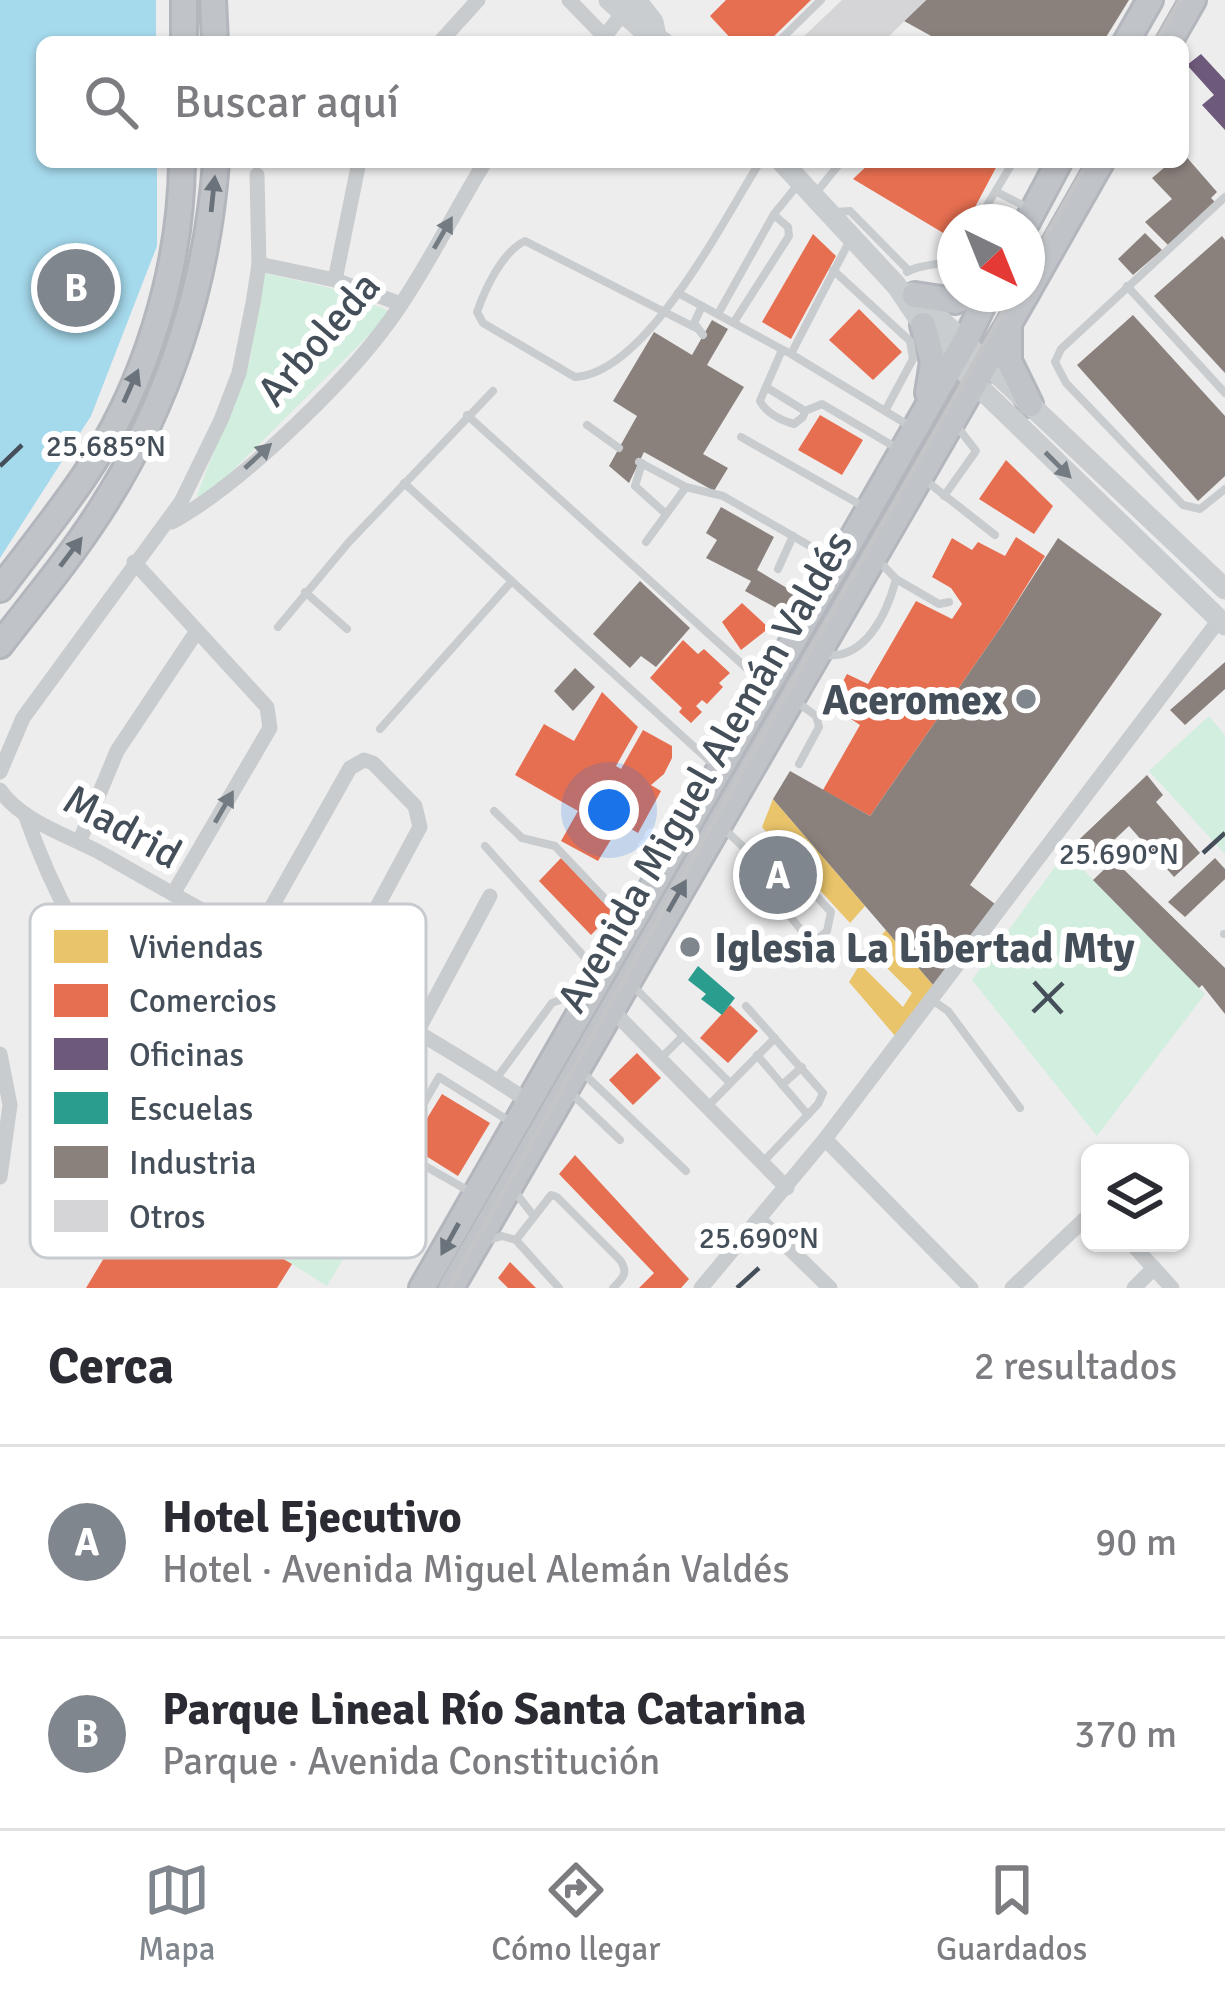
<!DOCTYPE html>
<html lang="es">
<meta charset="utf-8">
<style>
:root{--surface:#fff;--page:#f7f7f7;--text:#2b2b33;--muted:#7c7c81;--line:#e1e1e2;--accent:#80868d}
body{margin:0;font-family:Signika,sans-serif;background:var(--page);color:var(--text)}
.controls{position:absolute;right:36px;bottom:36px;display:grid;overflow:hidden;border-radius:18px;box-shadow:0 3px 9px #0004}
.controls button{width:108px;height:108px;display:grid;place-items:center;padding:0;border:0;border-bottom:3px solid var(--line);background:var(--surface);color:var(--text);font:60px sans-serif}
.compass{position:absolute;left:937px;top:204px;width:108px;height:108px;border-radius:50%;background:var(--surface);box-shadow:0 3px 9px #0004;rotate:137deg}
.you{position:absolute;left:609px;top:810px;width:42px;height:42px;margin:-30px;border:9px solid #fff;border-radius:50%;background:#1a73e8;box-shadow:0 0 0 18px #1a73e833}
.badge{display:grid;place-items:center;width:78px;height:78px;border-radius:50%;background:var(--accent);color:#fff;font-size:39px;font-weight:700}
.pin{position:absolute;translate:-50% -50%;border:6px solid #fff;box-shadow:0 3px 12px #0006}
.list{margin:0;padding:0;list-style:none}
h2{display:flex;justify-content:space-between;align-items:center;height:156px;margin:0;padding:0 48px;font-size:51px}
h2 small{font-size:39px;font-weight:400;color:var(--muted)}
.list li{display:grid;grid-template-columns:78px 1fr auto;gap:36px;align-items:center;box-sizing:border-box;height:192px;padding:0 48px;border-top:3px solid var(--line)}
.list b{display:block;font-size:45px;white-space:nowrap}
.list p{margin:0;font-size:39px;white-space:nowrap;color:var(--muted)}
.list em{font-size:39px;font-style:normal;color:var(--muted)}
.icon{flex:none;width:66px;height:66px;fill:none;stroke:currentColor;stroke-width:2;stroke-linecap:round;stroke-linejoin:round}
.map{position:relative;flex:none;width:1225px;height:1288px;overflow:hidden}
.search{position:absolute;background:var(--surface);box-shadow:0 3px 9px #0004;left:36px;right:36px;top:36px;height:132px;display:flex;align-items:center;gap:30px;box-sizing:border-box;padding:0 42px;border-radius:18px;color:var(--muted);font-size:45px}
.sheet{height:540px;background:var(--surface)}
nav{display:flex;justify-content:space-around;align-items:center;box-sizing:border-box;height:168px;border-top:3px solid var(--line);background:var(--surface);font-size:33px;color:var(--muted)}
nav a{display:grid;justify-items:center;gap:6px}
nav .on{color:var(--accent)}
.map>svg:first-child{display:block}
.green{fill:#d1eede}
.water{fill:#a5d9ec}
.homes{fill:#e9c46a}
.shops{fill:#e76f51}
.offices{fill:#6d597a}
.schools{fill:#2a9d8f}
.industry{fill:#8a817c}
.building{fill:#d5d5d8}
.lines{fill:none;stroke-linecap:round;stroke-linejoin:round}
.trunk-casing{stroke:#b3b7bd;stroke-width:30}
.service{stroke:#c9ccce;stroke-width:8}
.minor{stroke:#c9ccce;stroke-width:15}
.secondary{stroke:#c9cdd0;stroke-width:21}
.trunk{stroke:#c0c3c8;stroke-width:24}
.rail{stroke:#c4c5c7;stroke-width:4.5}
.oneway{fill:#6a727b}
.oneway2{fill:#737b83}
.ticks{fill:none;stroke:#454f5a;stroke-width:4.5}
.poi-dot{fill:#80868d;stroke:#fff;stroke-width:4.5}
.labels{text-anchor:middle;stroke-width:12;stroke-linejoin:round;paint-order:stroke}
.street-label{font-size:42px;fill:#454f5a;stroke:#fff}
.poi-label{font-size:42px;font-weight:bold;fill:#454f5a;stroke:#fff;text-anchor:end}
.key{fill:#fff;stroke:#c7cace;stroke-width:3}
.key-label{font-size:33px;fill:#454f5a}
.ticks-label{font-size:30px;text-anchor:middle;fill:#454f5a;stroke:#fff;stroke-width:12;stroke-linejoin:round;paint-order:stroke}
</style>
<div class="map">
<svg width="1225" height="1288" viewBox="0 0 1225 1288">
<rect width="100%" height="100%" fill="#eeeded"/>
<g class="green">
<path d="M 264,273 L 331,288 L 387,310 L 388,316 L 209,494 L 200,498 L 197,495 L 250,360 Z"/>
<path d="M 1209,716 L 1225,735 L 1225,854 L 1149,771 Z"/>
<path d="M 1066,852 L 1205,994 L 1097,1136 L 972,980 Z"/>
<path d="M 132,1018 L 398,1166 L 327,1286 L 97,1142 L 100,1080 Z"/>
</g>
<path class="water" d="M 0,0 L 156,0 L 156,42 L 42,42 L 42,162 L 157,162 L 157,246 L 91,416 L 0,558 Z"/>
<g class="homes">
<path d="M 773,799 L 865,906 L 850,923 L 762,827 Z"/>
<path d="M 886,930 L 934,986 L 896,1037 L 849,982 L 860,964 L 903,1007 L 912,993 L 869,950 Z"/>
</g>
<g class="shops">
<path d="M 726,0 L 811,0 L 768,42 L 734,42 L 710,16 Z"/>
<path d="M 871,162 L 999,162 L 967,222 L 955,222 L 955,240 L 853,179 Z"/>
<path d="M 813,234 L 836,256 L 791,339 L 762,322 Z"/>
<path d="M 859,309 L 902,352 L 873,380 L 829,340 Z"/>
<path d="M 820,415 L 863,440 L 842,475 L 798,450 Z"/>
<path d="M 1006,460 L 1053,506 L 1034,534 L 979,499 Z"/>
<path d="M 1016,537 L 1045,556 L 1001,627 L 870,816 L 823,790 L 860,725 L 830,705 L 847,674 L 868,684 L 916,601 L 952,619 L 962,604 L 951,588 L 932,577 L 952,538 L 972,550 L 978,542 L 1005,556 Z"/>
<path d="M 742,603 L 769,628 L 741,650 L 722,622 Z"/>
<path d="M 683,640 L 698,654 L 704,649 L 730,673 L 719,683 L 723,687 L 707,704 L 702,700 L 696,706 L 702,712 L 691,723 L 679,712 L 682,708 L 650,678 Z"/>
<path d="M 602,692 L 638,727 L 616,766 L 621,769 L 643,730 L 672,746 L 672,758 L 664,774 L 651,785 L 661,791 L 638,833 L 621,823 L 598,861 L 561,841 L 578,811 L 515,775 L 544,724 L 574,741 Z"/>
<path d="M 561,858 L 613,912 L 591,935 L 539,881 Z"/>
<path d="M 730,1005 L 758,1031 L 728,1063 L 700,1038 Z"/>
<path d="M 637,1053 L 661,1078 L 633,1105 L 609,1080 Z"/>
<path d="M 442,1094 L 490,1123 L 458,1176 L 410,1146 Z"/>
<path d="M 575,1155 L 689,1279 L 681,1288 L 639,1288 L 654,1273 L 559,1174 Z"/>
<path d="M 150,1181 L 292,1264 L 277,1288 L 86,1288 Z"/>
<path d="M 510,1262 L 536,1288 L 508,1288 L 498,1278 Z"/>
</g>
<path class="offices" d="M 1201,54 L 1225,80 L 1225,130 L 1202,105 L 1214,95 L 1187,65 Z"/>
<path class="schools" d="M 698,966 L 735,998 L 722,1015 L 701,999 L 706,994 L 688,980 Z"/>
<g class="industry">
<path d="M 926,0 L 1129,0 L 1103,42 L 942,42 L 904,21 Z"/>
<path d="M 1183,153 L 1217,192 L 1211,198 L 1216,203 L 1168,245 L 1145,222 L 1172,199 L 1152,178 L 1171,162 L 1183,162 Z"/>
<path d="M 1145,233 L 1162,250 L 1133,275 L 1118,259 Z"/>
<path d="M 1222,236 L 1225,240 L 1225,373 L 1154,296 Z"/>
<path d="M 1133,315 L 1225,416 L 1225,476 L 1198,501 L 1077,365 Z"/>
<path d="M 712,320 L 728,329 L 707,365 L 744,387 L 703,454 L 728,468 L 714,491 L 644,452 L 629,483 L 609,466 L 637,416 L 613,401 L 654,332 L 692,355 Z"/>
<path d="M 721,507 L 774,537 L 757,570 L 795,593 L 787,614 L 745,591 L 751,581 L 706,558 L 717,540 L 706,533 Z"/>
<path d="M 1058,538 L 1162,614 L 970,885 L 995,904 L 934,986 L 773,799 L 790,771 L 870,816 L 1001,627 Z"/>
<path d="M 640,581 L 690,628 L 656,667 L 641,656 L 630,668 L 593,634 Z"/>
<path d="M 1225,662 L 1225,689 L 1185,725 L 1170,710 Z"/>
<path d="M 575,668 L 595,687 L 573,711 L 554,691 Z"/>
<path d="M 1147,775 L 1163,795 L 1156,802 L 1200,853 L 1174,877 L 1129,826 L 1083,869 L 1066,852 Z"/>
<path d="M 1215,858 L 1225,869 L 1225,879 L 1185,917 L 1168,902 Z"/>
<path d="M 1114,860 L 1225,968 L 1225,1014 L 1202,985 L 1199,988 L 1093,880 Z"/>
</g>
<path class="building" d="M 842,0 L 926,0 L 883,42 L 798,42 Z"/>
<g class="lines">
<g class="trunk-casing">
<g id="trunk">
<path d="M 213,0 L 215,42"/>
<path d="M 184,42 L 184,0"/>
<path d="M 1126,42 L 1150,0"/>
<path d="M 1169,42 L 1193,0"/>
<path d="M 1027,222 L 1059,162"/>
<path d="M 1027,292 L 1101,162"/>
<path d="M 915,295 L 955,301 L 978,294"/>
<path d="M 923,325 L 933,362 L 928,393"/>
<path d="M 1009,328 L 1009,361 L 1030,404"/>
<path d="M 0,589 C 28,552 57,516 83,478 C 145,388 181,270 182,162"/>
<path d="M 0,645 C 34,601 70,558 100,511 C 168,406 207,286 216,162"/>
<path d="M 422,1288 L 966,340 L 988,294"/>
<path d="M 451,1288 L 1026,294"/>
</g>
</g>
<g class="service">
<path d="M 778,42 L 821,0"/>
<path d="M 997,192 L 1032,210"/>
<path d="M 815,194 L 841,162"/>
<path d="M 1225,197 L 1061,349 L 1055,362 L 1066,383 L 1183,505 L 1200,509 L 1225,489"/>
<path d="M 835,212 L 850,211 L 909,271"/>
<path d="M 977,222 L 1013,162"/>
<path d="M 851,238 L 791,354 L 913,428"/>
<path d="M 833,270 L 910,341 L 913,359 L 885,411"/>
<path d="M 907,272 C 923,262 942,268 955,256"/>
<path d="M 1127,286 L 1225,393"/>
<path d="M 678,293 L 787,352"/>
<path d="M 702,306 L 694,323 L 703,335"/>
<path d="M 718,314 L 774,214 L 800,182"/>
<path d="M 734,322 L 789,236 L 788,227 L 774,215"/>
<path d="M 696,328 L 525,241 C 502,252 485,289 477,312 L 483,323 L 575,377 C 647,373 723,220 760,162"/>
<path d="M 766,387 L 805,411 L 803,417 L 794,424 C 782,421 766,413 760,401 L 762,396 L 782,350"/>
<path d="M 805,411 L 822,404 L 900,450"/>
<path d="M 467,415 L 764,684"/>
<path d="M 587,425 L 619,448"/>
<path d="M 741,437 L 866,508"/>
<path d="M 639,462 L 686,487 L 723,496 L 836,561"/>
<path d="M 642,463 L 635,486 L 666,514"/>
<path d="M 925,480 L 995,535"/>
<path d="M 404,483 L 714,765"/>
<path d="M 944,496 L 976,451 L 956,425"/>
<path d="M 646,542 L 686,487"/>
<path d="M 778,569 L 793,536"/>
<path d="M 896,579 L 939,604 L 949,602"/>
<path d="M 305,592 L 347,629"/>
<path d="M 278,627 L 349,542 L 493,391"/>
<path d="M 825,655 C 865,660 887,614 896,579 L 879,561"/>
<path d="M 797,702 L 816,716 L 819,727 L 799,764"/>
<path d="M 380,729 L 512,581"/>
<path d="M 494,811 L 522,838 L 555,846 L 627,922"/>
<path d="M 724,829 L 751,854 L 748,866 L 802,931 L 819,938 L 827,931 L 831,912 L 772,848 L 763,844 L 751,854"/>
<path d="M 485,846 L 596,970"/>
<path d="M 1224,934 L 1225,934"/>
<path d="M 633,986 L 730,1083"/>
<path d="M 932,1000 L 948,1011 L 1020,1108"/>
<path d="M 746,1006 L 823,1093 L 818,1104 L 763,1162"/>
<path d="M 757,1055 L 808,1115"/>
<path d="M 660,1059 L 683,1036"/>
<path d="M 582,1072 L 686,1171"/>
<path d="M 496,1079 L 552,1003 L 585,991"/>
<path d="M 782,1085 L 802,1067"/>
<path d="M 570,1092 L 620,1140"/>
<path d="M 708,1106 L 775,1038"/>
<path d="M 515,1192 L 533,1215"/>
<path d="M 474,1194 L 397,1150 L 439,1077 L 514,1124"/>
<path d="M 486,1241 L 502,1236 L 516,1240"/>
<path d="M 559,1288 L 516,1240 L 551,1195 L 557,1197 L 620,1260 C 629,1273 623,1278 613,1288"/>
</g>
<g class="minor">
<path d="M 569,0 L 605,37"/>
<path d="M 440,42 L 478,0"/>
<path d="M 600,42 L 628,7"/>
<path d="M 259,264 L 335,280 L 401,304"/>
<path d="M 335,280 L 359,162"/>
<path d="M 172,522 C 243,483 355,374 400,306 C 431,260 456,209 485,162"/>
<path d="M 134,562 L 267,707 L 270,728 L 173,894"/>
<path d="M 0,772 L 23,718 L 181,502 L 221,420 L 239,373 L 253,303 L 259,264 L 257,175"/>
<path d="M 0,790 C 22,823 74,837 108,857 C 248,938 393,1012 528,1101"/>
<path d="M 25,814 C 41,860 98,1001 151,1002 L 161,995 L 205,914"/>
<path d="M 80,840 L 117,751 L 197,631"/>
<path d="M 253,940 L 350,768 L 364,760 L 373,763 L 415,806 L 420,827 L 335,985"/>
<path d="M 611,1009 L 787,1188"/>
<path d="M 416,1034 L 490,896"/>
<path d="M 0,1054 L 10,1105 L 0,1177"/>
<path d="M 825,1139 L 971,1288"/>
<path d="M 760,1220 L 830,1288"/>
<path d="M 1131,1243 L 1172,1288"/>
<path d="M 701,1288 L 825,1139 L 1219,620"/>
<path d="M 1012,1288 L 1090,1214"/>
<path d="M 1134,1288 L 1154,1268"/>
</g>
<g class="secondary">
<path d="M 609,0 L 644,31 L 663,42"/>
<path d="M 636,0 L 653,22 L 656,36"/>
<path d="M 782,162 L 896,285 L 923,325 L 975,383 L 1225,625"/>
<path d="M 912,293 L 1225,589"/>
</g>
<use href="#trunk" class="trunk"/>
<g class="rail">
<path d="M 1156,42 L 1180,0"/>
<path d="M 1027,269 L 1088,162"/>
<path d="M 449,1288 L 1013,294"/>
</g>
</g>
<defs><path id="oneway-solid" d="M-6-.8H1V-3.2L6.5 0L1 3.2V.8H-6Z" transform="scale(3)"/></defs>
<g class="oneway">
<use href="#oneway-solid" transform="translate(213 194) rotate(-84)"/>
<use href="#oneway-solid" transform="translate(131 386) rotate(-66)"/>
<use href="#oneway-solid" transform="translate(71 552) rotate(-53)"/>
<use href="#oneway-solid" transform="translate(677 896) rotate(-60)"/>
<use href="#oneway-solid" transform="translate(450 1239) rotate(119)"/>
</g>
<g class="oneway2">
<use href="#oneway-solid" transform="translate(443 233) rotate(-60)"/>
<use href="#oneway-solid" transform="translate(258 456) rotate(-43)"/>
<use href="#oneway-solid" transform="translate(1058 465) rotate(45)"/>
<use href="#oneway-solid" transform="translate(224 807) rotate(-60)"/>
</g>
<path class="ticks" d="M 0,466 L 22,445M 1203,853 L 1225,833M 1034,982 L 1062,1013M 1033,1012 L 1063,983M 737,1288 L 759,1268"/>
<g class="poi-dot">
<circle cx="1026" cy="699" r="12"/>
<circle cx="690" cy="947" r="12"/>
</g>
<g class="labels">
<g class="street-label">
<text transform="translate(318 338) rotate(-49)" y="15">Arboleda</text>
<text transform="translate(704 771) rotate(-60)" y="15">Avenida Miguel Alemán Valdés</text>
<text transform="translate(123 826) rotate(29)" y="15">Madrid</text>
</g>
<g class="poi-label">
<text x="1002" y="714">Aceromex</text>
<text x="714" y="962" text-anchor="start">Iglesia La Libertad Mty</text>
</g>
</g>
<rect x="30" y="904" width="396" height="354" rx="18" class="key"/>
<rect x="54" y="930" width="54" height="33" fill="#e9c46a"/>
<rect x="54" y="984" width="54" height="33" fill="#e76f51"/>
<rect x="54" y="1038" width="54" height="32" fill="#6d597a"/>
<rect x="54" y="1092" width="54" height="32" fill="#2a9d8f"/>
<rect x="54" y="1146" width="54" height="32" fill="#8a817c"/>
<rect x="54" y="1200" width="54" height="32" fill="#d5d5d8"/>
<g class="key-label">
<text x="129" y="958">Viviendas</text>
<text x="129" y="1012">Comercios</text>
<text x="129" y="1066">Oficinas</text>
<text x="129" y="1120">Escuelas</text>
<text x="129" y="1174">Industria</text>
<text x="129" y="1228">Otros</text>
</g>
<g class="ticks-label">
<text x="106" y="456">25.685°N</text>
<text x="1119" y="864">25.690°N</text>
<text x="759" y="1248">25.690°N</text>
</g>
</svg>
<div class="controls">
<button><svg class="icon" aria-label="layers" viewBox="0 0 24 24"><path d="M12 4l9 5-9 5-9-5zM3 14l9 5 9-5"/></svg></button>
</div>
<svg class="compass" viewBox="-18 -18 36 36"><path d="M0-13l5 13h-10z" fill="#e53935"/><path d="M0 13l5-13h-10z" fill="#7c7c81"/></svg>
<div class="you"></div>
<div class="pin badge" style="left:778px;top:875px">A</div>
<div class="pin badge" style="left:76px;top:288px">B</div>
<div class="search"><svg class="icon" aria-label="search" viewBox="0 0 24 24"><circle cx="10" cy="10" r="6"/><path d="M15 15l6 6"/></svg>Buscar aquí</div>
</div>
<section class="sheet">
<h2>Cerca<small>2 resultados</small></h2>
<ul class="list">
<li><span class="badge">A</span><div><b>Hotel Ejecutivo</b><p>Hotel · Avenida Miguel Alemán Valdés</p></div><em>90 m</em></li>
<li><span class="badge">B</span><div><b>Parque Lineal Río Santa Catarina</b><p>Parque · Avenida Constitución</p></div><em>370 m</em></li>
</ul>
</section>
<nav>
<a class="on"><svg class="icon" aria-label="map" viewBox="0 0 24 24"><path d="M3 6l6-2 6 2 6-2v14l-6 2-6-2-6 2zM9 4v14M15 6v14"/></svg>Mapa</a>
<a><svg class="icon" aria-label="directions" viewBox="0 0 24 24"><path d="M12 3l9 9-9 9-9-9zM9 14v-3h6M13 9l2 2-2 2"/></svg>Cómo llegar</a>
<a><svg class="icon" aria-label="saved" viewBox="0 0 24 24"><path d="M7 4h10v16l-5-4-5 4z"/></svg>Guardados</a>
</nav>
